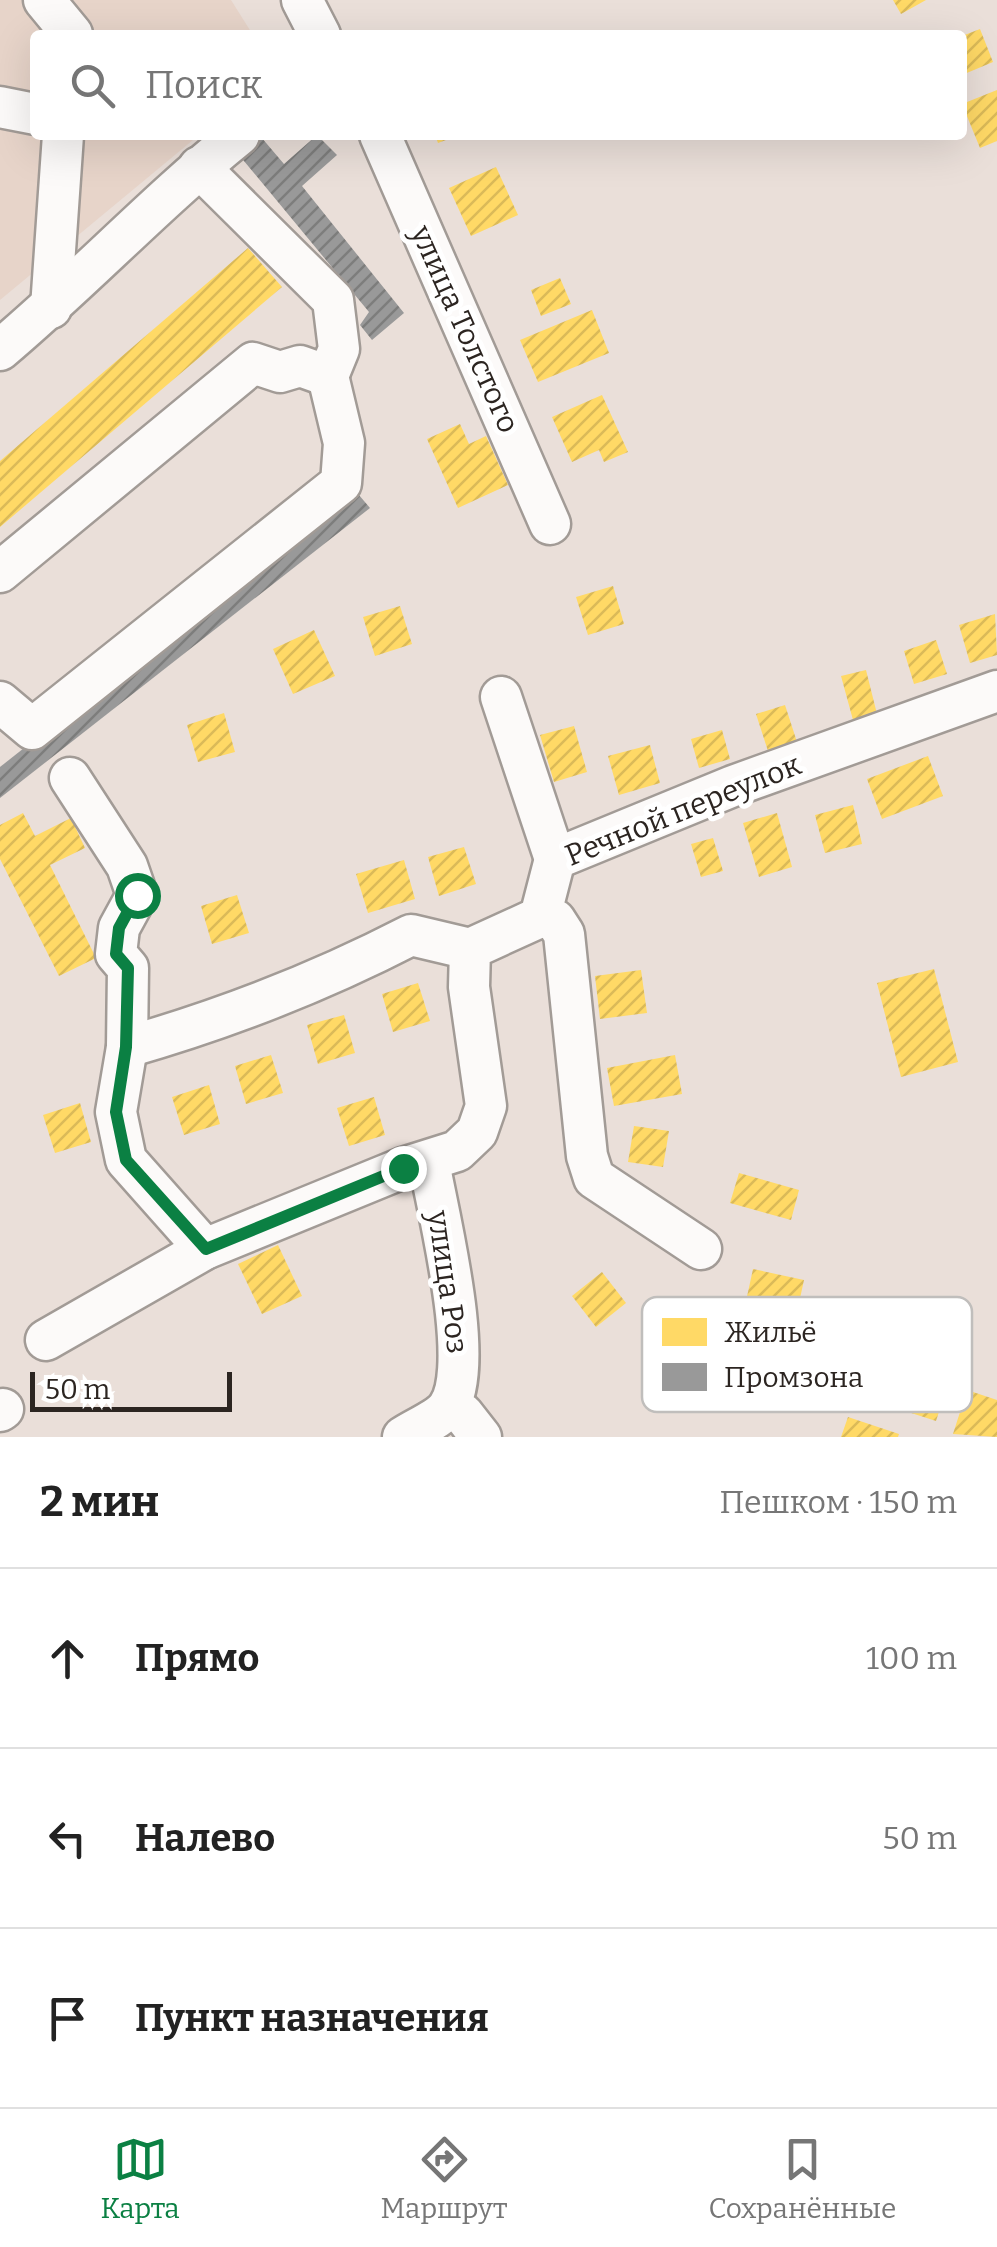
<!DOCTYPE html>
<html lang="ru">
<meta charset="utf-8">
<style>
:root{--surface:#fff;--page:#f6f6f6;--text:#222;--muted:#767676;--line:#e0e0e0;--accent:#0b8043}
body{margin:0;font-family:Bitter,serif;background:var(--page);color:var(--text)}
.scale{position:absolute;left:30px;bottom:25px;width:202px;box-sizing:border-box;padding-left:10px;border:5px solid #2c2521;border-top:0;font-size:28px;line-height:35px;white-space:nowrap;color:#2c2521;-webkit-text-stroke:8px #fff;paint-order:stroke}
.stop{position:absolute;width:30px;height:30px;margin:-22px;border:8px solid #0b8043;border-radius:50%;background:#fff}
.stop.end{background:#0b8043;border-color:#fff;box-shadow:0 2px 10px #0008}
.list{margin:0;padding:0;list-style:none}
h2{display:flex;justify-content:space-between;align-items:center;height:130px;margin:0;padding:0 40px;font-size:42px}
h2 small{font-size:32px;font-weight:400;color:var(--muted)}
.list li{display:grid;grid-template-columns:65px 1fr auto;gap:30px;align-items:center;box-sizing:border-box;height:180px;padding:0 40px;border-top:2px solid var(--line)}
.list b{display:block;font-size:38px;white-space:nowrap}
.list em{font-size:32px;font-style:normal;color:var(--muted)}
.icon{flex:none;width:55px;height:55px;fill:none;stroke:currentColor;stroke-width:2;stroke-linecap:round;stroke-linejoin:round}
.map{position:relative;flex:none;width:997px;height:1437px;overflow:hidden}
.search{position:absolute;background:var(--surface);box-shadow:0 10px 40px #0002;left:30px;right:30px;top:30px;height:110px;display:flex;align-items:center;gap:25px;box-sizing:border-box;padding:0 35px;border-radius:10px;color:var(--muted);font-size:38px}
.sheet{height:670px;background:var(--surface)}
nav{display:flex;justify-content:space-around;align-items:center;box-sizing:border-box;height:140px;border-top:2px solid var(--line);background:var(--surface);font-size:28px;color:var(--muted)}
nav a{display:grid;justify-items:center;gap:5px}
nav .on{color:var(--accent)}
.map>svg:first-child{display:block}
.built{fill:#e7d4c9}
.homes{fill:url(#homes-hatch)}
.industry{fill:url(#industry-hatch)}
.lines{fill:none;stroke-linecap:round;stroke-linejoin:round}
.minor-casing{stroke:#a29b96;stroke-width:45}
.minor{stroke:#fcfaf9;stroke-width:40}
.route{stroke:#0b8043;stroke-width:12}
.labels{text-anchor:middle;stroke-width:10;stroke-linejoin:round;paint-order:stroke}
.street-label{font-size:30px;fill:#2c2521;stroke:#fff}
.key{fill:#fff;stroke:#c0bebc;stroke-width:2.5}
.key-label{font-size:28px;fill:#2c2521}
</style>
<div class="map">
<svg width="997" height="1437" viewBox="0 0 997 1437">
<defs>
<pattern id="homes-hatch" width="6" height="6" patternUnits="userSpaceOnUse" patternTransform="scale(2.5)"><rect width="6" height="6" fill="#ffd966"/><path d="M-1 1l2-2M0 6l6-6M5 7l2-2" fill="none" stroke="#dbba58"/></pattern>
<pattern id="industry-hatch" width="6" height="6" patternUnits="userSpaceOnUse" patternTransform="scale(2.5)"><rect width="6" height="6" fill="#999"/><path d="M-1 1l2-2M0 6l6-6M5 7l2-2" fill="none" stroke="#7d7d7c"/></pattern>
</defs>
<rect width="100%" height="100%" fill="#eadfd9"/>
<path class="built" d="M 0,0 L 231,0 L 253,35 L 35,35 L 35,135 L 199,135 L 0,300 Z"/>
<g class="homes">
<path d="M 893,0 L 926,0 L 901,14 Z"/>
<path d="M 980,29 L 993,62 L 962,75 L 962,36 Z"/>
<path d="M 997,90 L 997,141 L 980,148 L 962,104 Z"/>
<path d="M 435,135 L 459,135 L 438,143 Z"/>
<path d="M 496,167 L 518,215 L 471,236 L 449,188 Z"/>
<path d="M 248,248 L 282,287 L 0,527 L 0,461 Z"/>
<path d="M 560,278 L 571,304 L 541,316 L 531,290 Z"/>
<path d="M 592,310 L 609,353 L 538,382 L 520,340 Z"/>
<path d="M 602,395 L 628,452 L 604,462 L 599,450 L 572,462 L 552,417 Z"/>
<path d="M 460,424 L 469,444 L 486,436 L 508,485 L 458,508 L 427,439 Z"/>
<path d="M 613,586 L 624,624 L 588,635 L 576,597 Z"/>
<path d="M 400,606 L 412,644 L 375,656 L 363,617 Z"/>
<path d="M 995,614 L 997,655 L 970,663 L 959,625 Z"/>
<path d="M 314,630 L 335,676 L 293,694 L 273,649 Z"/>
<path d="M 936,640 L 947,674 L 914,684 L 904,651 Z"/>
<path d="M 866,670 L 877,714 L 853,720 L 841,676 Z"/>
<path d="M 785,705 L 797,742 L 768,751 L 756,714 Z"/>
<path d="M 224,713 L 235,752 L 198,762 L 187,725 Z"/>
<path d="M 574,726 L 587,772 L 554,782 L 540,735 Z"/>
<path d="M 722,730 L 730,759 L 699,768 L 691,739 Z"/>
<path d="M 650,745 L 660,783 L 619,795 L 608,756 Z"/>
<path d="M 928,756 L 943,796 L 882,819 L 867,779 Z"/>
<path d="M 853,805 L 862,844 L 825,853 L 815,815 Z"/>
<path d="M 23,813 L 35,836 L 71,818 L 85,848 L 50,865 L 96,958 L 59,976 L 0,859 L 0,825 Z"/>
<path d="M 777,813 L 792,867 L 759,877 L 743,823 Z"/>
<path d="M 713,838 L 723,871 L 701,877 L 691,844 Z"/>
<path d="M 464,847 L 476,884 L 439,896 L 428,857 Z"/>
<path d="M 404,860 L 415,899 L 368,913 L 356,874 Z"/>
<path d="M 237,895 L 249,933 L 212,944 L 201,906 Z"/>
<path d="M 934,969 L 958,1062 L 901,1077 L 877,983 Z"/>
<path d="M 641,970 L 647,1013 L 600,1019 L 595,976 Z"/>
<path d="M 418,983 L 430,1021 L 393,1032 L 382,994 Z"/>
<path d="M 344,1015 L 355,1053 L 318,1064 L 307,1025 Z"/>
<path d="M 271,1055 L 283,1093 L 246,1104 L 235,1066 Z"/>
<path d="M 675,1055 L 682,1094 L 614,1106 L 607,1068 Z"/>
<path d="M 209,1085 L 220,1124 L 184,1135 L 172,1097 Z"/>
<path d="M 374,1097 L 385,1135 L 349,1146 L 337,1108 Z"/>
<path d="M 80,1103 L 91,1142 L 55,1153 L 43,1115 Z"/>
<path d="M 634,1126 L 669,1131 L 663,1167 L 628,1162 Z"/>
<path d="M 739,1173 L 799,1190 L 791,1220 L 730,1203 Z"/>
<path d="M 278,1245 L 302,1296 L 262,1314 L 238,1264 Z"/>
<path d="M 753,1269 L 804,1280 L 797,1312 L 746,1301 Z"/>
<path d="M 602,1272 L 626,1303 L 596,1327 L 572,1296 Z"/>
<path d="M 887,1363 L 948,1384 L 936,1421 L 874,1401 Z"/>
<path d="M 967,1390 L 997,1400 L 997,1437 L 953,1434 Z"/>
<path d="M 848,1417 L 899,1434 L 898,1437 L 841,1437 Z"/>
</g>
<g class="industry">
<path d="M 317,135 L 337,155 L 302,186 L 404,313 L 372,340 L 360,325 L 369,312 L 239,155 L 261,137 L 284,164 Z"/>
<path d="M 353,488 L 370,508 L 0,798 L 0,767 Z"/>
</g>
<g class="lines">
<g class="minor-casing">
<g id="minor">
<path d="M 44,0 L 72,34"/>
<path d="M 302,0 L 320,35"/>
<path d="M 0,107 L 35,114"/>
<path d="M 380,135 L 550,524"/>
<path d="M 51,308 L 63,135"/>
<path d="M 0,350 C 82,281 156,202 239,135"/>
<path d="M 0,572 L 253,363 L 280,372 L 300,366 L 328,376 L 339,349 L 333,300 L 199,167"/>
<path d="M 501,697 L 555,859"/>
<path d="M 0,702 L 32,729 L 341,483 L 344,443 L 328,376"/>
<path d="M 70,778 L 127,866 L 137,895 L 119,928 L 116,954 L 128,968 L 127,1047 L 116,1112 L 126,1160 L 205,1249"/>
<path d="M 540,917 L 555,920 L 564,934 L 587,1156 L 594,1178 L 701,1249"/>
<path d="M 127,1047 C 225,1019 320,982 411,935 L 470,949"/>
<path d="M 46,1340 L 205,1249 L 403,1168 L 457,1151 L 477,1132 L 486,1106 L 469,987 L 470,949 L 540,917 L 555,859 L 733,786 L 997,691"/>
<path d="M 448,1408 L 463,1414 L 481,1437"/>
<path d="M 0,1411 L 3,1409"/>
<path d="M 403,1437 C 416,1428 440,1419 448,1407 C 477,1366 438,1213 429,1162"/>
</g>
</g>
<use href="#minor" class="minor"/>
</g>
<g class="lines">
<path class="route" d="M 137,895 L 119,928 L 116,954 L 128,968 L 126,1047 L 116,1112 L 126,1160 L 206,1249 L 403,1168"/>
</g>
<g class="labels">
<g class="street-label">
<text transform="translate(465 329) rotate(66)" y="10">улица Толстого</text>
<text transform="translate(683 810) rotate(-22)" y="10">Речной переулок</text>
<text transform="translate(448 1282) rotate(82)" y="10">улица Роз</text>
</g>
</g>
<rect x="642" y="1297" width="330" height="115" rx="15" class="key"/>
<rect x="662" y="1318" width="45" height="28" fill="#ffd966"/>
<rect x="662" y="1363" width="45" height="28" fill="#999"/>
<g class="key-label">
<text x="724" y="1342">Жильё</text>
<text x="724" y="1387">Промзона</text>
</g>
</svg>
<div class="scale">50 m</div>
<div class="stop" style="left:137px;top:895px"></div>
<div class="stop end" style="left:403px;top:1168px"></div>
<div class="search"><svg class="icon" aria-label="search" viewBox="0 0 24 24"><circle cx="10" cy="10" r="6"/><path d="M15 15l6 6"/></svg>Поиск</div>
</div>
<section class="sheet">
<h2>2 мин<small>Пешком · 150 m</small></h2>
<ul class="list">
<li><svg class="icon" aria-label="ahead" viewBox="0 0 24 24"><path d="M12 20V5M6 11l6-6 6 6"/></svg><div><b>Прямо</b></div><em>100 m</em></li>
<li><svg class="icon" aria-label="left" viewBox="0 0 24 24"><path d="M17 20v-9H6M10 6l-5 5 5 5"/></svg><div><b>Налево</b></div><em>50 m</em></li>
<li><svg class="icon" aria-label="arrive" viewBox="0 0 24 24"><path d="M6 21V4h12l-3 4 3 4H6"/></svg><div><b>Пункт назначения</b></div></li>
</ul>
</section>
<nav>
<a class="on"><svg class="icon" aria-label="map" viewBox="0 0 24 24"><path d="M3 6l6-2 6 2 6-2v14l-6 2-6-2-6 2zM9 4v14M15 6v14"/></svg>Карта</a>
<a><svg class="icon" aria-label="directions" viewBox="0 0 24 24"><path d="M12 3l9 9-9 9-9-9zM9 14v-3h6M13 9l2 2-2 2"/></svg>Маршрут</a>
<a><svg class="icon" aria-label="saved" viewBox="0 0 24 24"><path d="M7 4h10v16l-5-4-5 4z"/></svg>Сохранённые</a>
</nav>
